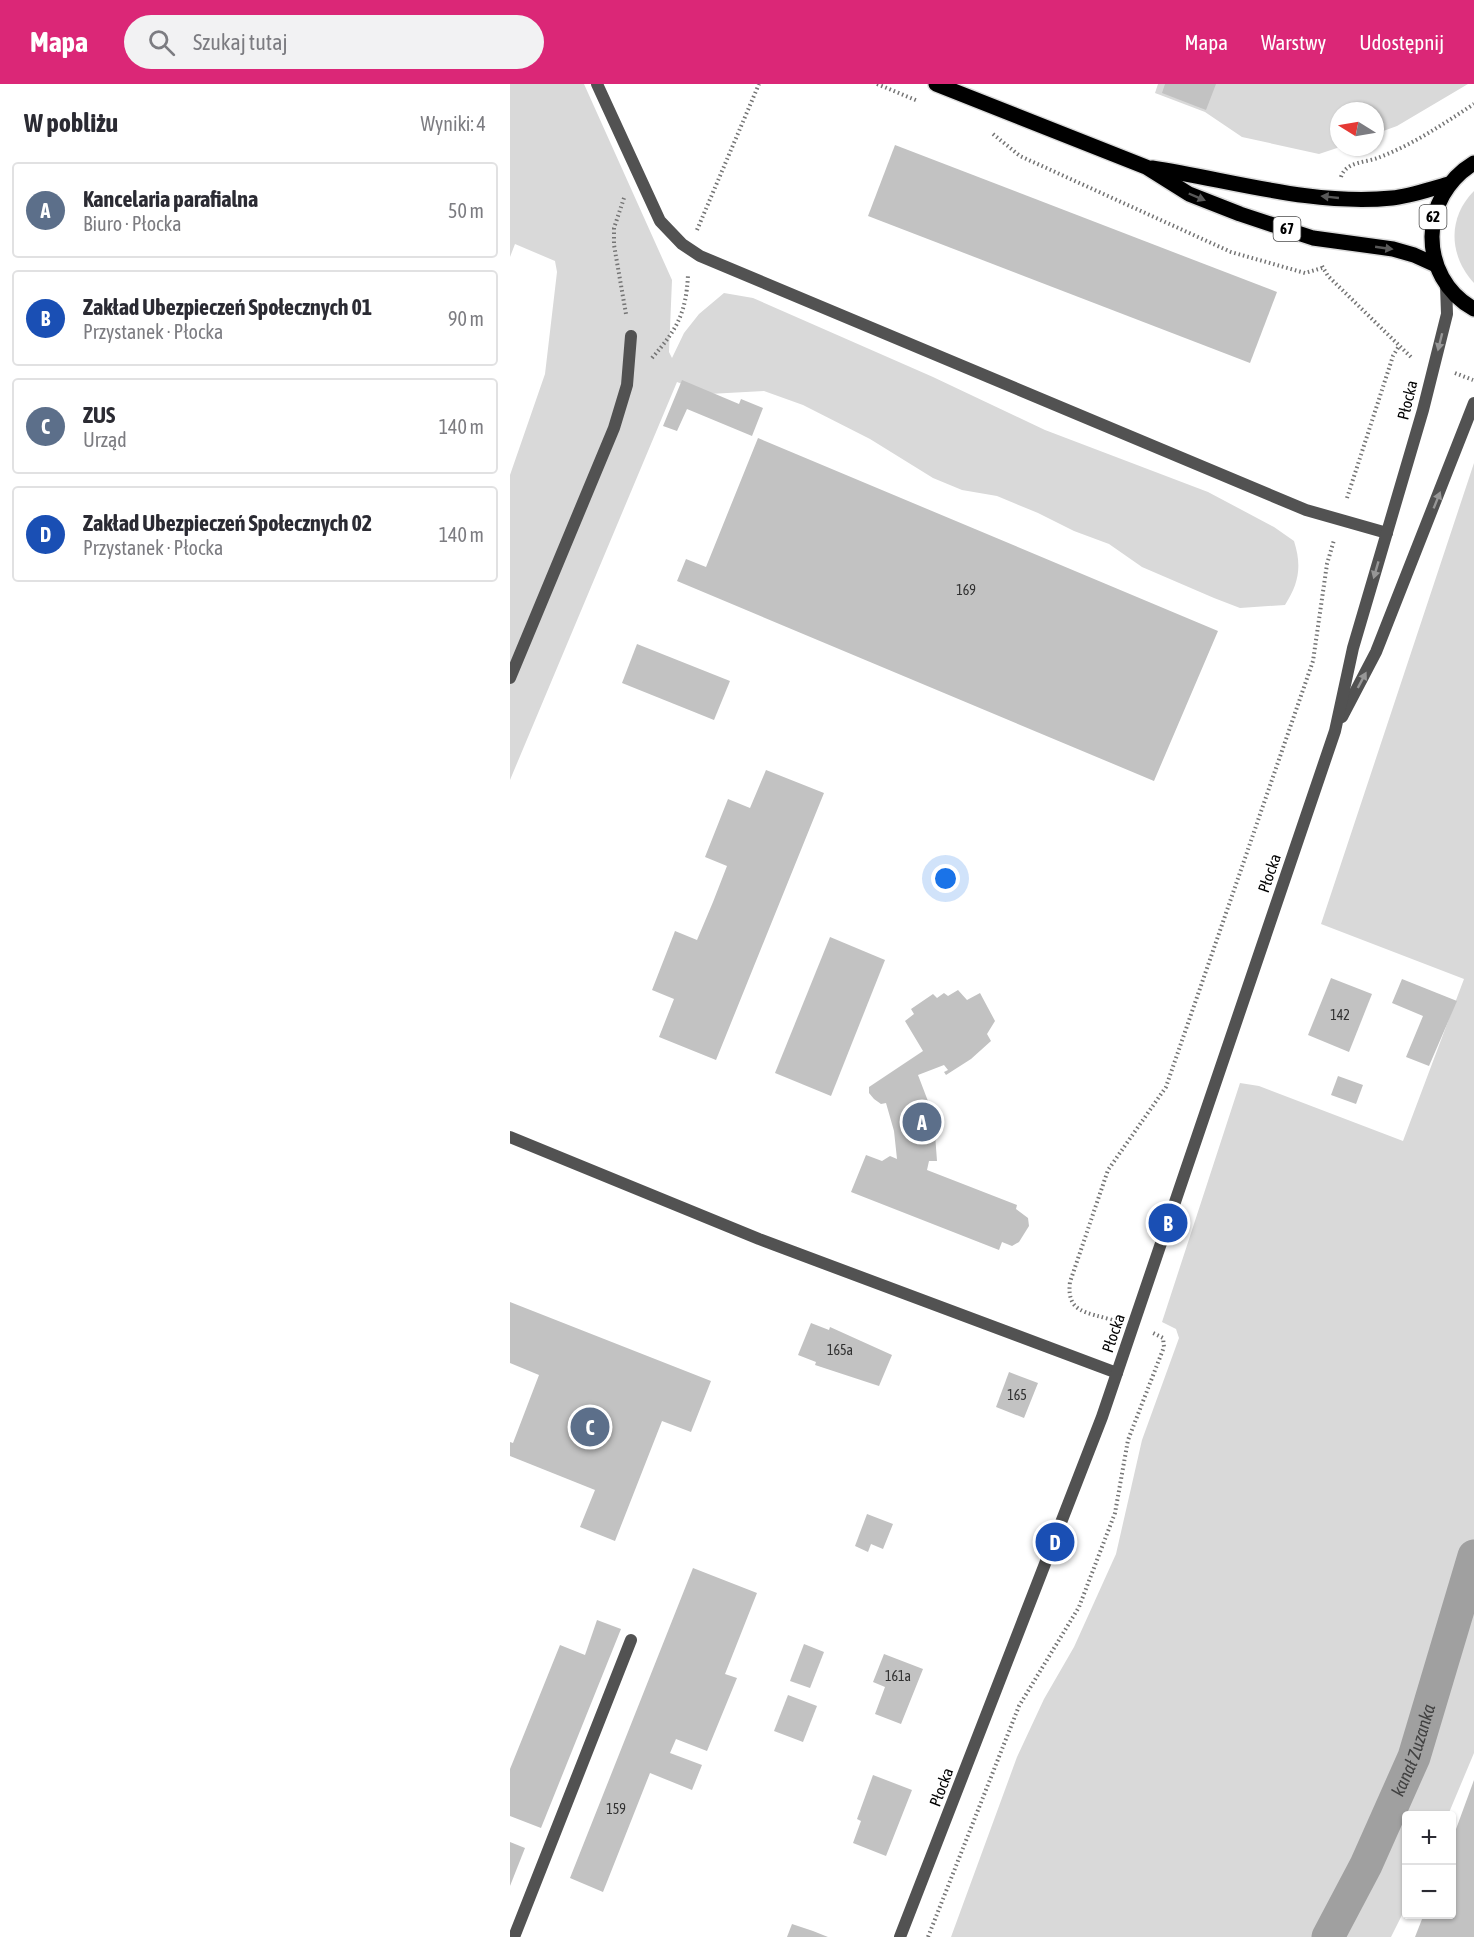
<!DOCTYPE html>
<html lang="pl">
<meta charset="utf-8">
<style>
:root{--surface:#fff;--page:#f2f2f3;--text:#2b2b33;--muted:#7c7c81;--line:#e1e1e2;--accent:#db2777}
body{margin:0;font-family:"Asap Condensed",sans-serif;background:var(--page);color:var(--text)}
.controls{position:absolute;right:18px;bottom:18px;display:grid;overflow:hidden;border-radius:6px;box-shadow:0 2px 4px #0004}
.controls button{width:54px;height:54px;display:grid;place-items:center;padding:0;border:0;border-bottom:2px solid var(--line);background:var(--surface);color:var(--text);font:30px sans-serif}
.compass{position:absolute;left:820px;top:18px;width:54px;height:54px;border-radius:50%;background:var(--surface);box-shadow:0 2px 4px #0004;rotate:281deg}
.you{position:absolute;left:436px;top:795px;width:21px;height:21px;margin:-15px;border:4px solid #fff;border-radius:50%;background:#1a73e8;box-shadow:0 0 0 9px #1a73e833}
.badge{display:grid;place-items:center;width:39px;height:39px;border-radius:50%;background:var(--accent);color:#fff;font-size:20px;font-weight:700}
.pin{position:absolute;translate:-50% -50%;border:3px solid #fff;box-shadow:0 2px 6px #0006}
.list{margin:0;padding:0;list-style:none}
h2{display:flex;justify-content:space-between;align-items:center;height:78px;margin:0;padding:0 24px;font-size:26px}
h2 small{font-size:20px;font-weight:400;color:var(--muted)}
.list li{display:grid;grid-template-columns:39px 1fr auto;gap:18px;align-items:center;box-sizing:border-box;height:96px;margin:0 12px 12px;padding:0 12px;border:2px solid var(--line);border-radius:6px}
.list b{display:block;font-size:22px;white-space:nowrap}
.list p{margin:0;font-size:20px;white-space:nowrap;color:var(--muted)}
.list em{font-size:20px;font-style:normal;color:var(--muted)}
.icon{flex:none;width:33px;height:33px;fill:none;stroke:currentColor;stroke-width:2;stroke-linecap:round;stroke-linejoin:round}
.map{position:relative;flex:none;width:964px;height:1853px;overflow:hidden}
header{display:flex;align-items:center;gap:36px;box-sizing:border-box;height:84px;padding:0 30px;background:var(--accent);color:#fff}
header strong{font-size:28px}
nav{display:flex;gap:33px;margin-inline-start:auto;font-size:21px}
.search{width:420px;height:54px;background:var(--page);display:flex;align-items:center;gap:15px;box-sizing:border-box;padding:0 21px;border-radius:33px;color:var(--muted);font-size:22px}
main{display:flex}
aside{flex:1;background:var(--surface)}
.map>svg:first-child{display:block}
.green{fill:#d9d9d9}
.lines{fill:none;stroke-linecap:round;stroke-linejoin:round}
.canal{stroke:#a0a0a0;stroke-width:33}
.building{fill:#c2c2c2}
.primary-casing{stroke:#dbdbdb;stroke-width:18}
.path{stroke:#747474;stroke-width:4;stroke-dasharray:1.5 3;stroke-linecap:butt}
.service{stroke:#525252;stroke-width:12}
.tertiary{stroke:#525252;stroke-width:12}
.primary{stroke:#000;stroke-width:15}
.oneway{fill:#595959}
.oneway2{fill:#979797}
.labels{text-anchor:middle;stroke-width:5;stroke-linejoin:round;paint-order:stroke}
.number-label{font-size:14px;fill:#303030}
.shield{fill:#fff;stroke:#4c4c4c;stroke-width:1.5}
.shield-label{font-size:15px;font-weight:bold;fill:#000}
.street-label{font-size:16px;fill:#000;stroke:#fff}
.water-label{font-size:18px;font-style:italic;fill:#414141;stroke:#fff}
</style>
<header>
<strong>Mapa</strong>
<div class="search"><svg class="icon" aria-label="search" viewBox="0 0 24 24"><circle cx="10" cy="10" r="6"/><path d="M15 15l6 6"/></svg>Szukaj tutaj</div>
<nav><a>Mapa</a><a>Warstwy</a><a>Udostępnij</a></nav>
</header>
<main>
<aside>
<h2>W pobliżu<small>Wyniki: 4</small></h2>
<ul class="list">
<li><span class="badge" style="background:#5c6f8a">A</span><div><b>Kancelaria parafialna</b><p>Biuro · Płocka</p></div><em>50 m</em></li>
<li><span class="badge" style="background:#1a4fb4">B</span><div><b>Zakład Ubezpieczeń Społecznych 01</b><p>Przystanek · Płocka</p></div><em>90 m</em></li>
<li><span class="badge" style="background:#5c6f8a">C</span><div><b>ZUS</b><p>Urząd</p></div><em>140 m</em></li>
<li><span class="badge" style="background:#1a4fb4">D</span><div><b>Zakład Ubezpieczeń Społecznych 02</b><p>Przystanek · Płocka</p></div><em>140 m</em></li>
</ul>
</aside>
<div class="map">
<svg width="964" height="1853" viewBox="0 0 964 1853">
<rect width="100%" height="100%" fill="#fff"/>
<g class="green">
<path d="M 0,0 L 74,0 L 162,196 L 159,268 L 162,274 L 174,249 L 189,230 L 214,209 L 243,214 L 423,293 L 535,346 L 698,408 L 764,443 L 784,457 C 792,482 789,499 775,521 L 730,524 L 704,514 L 632,483 L 599,460 L 564,447 L 528,429 L 487,412 L 452,406 L 423,394 L 360,355 L 293,321 L 254,307 L 199,310 L 167,298 L 0,696 L 0,391 L 35,290 L 47,188 L 45,177 L 5,160 L 0,173 Z"/>
<path d="M 648,0 L 958,0 L 887,42 L 865,50 L 865,27 L 829,27 L 830,63 L 809,70 L 732,53 L 695,28 L 645,9 Z"/>
<path d="M 964,107 L 964,199 C 939,172 937,134 964,107 Z"/>
<path d="M 964,379 L 964,1669 L 938,1731 L 896,1732 L 896,1823 L 881,1853 L 441,1853 L 507,1673 L 534,1615 L 564,1563 L 606,1470 L 632,1356 L 669,1254 L 666,1245 L 652,1238 L 730,999 L 749,1002 L 893,1057 L 954,895 L 811,840 Z"/>
</g>
<g class="lines">
<path class="canal" id="s1" d="M 818,1853 L 856,1781 L 904,1673 L 964,1472"/>
</g>
<g class="building">
<path d="M 655,0 L 706,0 L 696,26 L 652,9 Z"/>
<path d="M 385,61 L 767,208 L 740,279 L 358,132 Z"/>
<path d="M 172,296 L 229,320 L 231,315 L 253,324 L 242,352 L 177,325 L 167,347 L 153,342 Z"/>
<path d="M 248,354 L 708,547 L 644,697 L 167,497 L 176,475 L 196,483 Z"/>
<path d="M 127,560 L 220,597 L 204,636 L 112,599 Z"/>
<path d="M 256,686 L 314,709 L 206,976 L 149,953 L 164,915 L 142,906 L 165,847 L 187,856 L 203,818 L 217,782 L 195,773 L 218,715 L 240,724 Z"/>
<path d="M 320,853 L 375,876 L 321,1012 L 265,989 Z"/>
<path d="M 821,894 L 862,910 L 839,968 L 798,951 Z"/>
<path d="M 892,895 L 947,917 L 919,982 L 896,973 L 913,932 L 882,919 Z"/>
<path d="M 448,906 L 457,916 L 470,909 L 485,937 L 477,950 L 481,957 L 461,975 L 436,991 L 434,988 L 438,986 L 434,981 L 408,991 L 421,1025 L 425,1050 L 427,1077 L 419,1077 L 417,1086 L 507,1121 L 506,1125 L 518,1134 L 519,1142 L 509,1158 L 502,1162 L 492,1158 L 489,1166 L 341,1108 L 356,1071 L 372,1077 L 380,1072 L 387,1075 L 384,1047 L 376,1019 L 371,1020 L 364,1015 L 359,1009 L 359,1003 L 413,967 L 395,937 L 404,930 L 401,925 L 423,910 L 427,914 L 434,909 L 438,912 Z"/>
<path d="M 828,992 L 853,1001 L 846,1020 L 821,1011 Z"/>
<path d="M 0,1218 L 201,1297 L 181,1348 L 152,1337 L 105,1457 L 70,1443 L 85,1406 L 0,1372 L 0,1358 L 3,1359 L 29,1291 L 0,1279 Z"/>
<path d="M 301,1239 L 319,1246 L 320,1243 L 382,1271 L 369,1302 L 305,1281 L 306,1278 L 288,1271 Z"/>
<path d="M 499,1288 L 528,1299 L 514,1334 L 486,1323 Z"/>
<path d="M 357,1430 L 383,1440 L 373,1465 L 361,1460 L 358,1468 L 345,1462 Z"/>
<path d="M 183,1484 L 247,1509 L 215,1590 L 227,1594 L 197,1667 L 166,1655 L 160,1669 L 192,1681 L 182,1706 L 140,1689 L 93,1808 L 60,1794 Z"/>
<path d="M 87,1536 L 111,1545 L 31,1744 L 0,1732 L 0,1685 L 50,1561 L 75,1571 Z"/>
<path d="M 294,1560 L 314,1568 L 300,1604 L 280,1597 Z"/>
<path d="M 374,1570 L 413,1585 L 391,1640 L 365,1630 L 375,1603 L 363,1598 Z"/>
<path d="M 278,1611 L 307,1622 L 293,1658 L 264,1647 Z"/>
<path d="M 363,1691 L 402,1706 L 376,1772 L 343,1759 L 351,1737 L 347,1735 Z"/>
<path d="M 964,1696 L 964,1853 L 905,1853 L 914,1830 L 942,1830 L 942,1756 Z"/>
<path d="M 0,1758 L 15,1764 L 0,1802 Z"/>
<path d="M 282,1840 L 303,1847 L 318,1853 L 277,1853 Z"/>
</g>
<g class="lines">
<g class="primary-casing">
<g id="primary">
<path d="M 426,0 L 636,83 L 679,110 L 730,130 L 803,154 L 883,165 L 904,171 L 926,181"/>
<path d="M 964,79 C 909,112 907,193 964,225"/>
<path d="M 642,84 C 720,96 803,122 882,114 C 901,112 920,105 939,100"/>
</g>
</g>
<g class="path">
<path d="M 367,0 L 408,17"/>
<path d="M 483,50 L 510,72 L 721,168 L 795,189 L 812,184"/>
<path d="M 831,93 C 836,77 856,79 870,73 C 904,60 933,40 964,20"/>
<path d="M 114,114 L 104,144 L 104,161 L 116,230"/>
<path d="M 187,146 L 249,0"/>
<path d="M 812,182 L 818,192 L 903,275"/>
<path d="M 142,274 C 167,245 176,230 178,191"/>
<path d="M 945,289 L 963,296"/>
<path d="M 837,414 L 883,272 L 889,262"/>
<path d="M 602,1236 C 577,1228 556,1229 560,1198 L 598,1086 L 656,1003 L 803,577 L 817,480 L 824,456"/>
<path d="M 418,1853 L 509,1622 L 569,1523 L 605,1429 L 618,1356 L 654,1263 L 653,1254 L 643,1249"/>
</g>
<g class="service">
<path d="M 87,0 L 150,137 L 172,160 L 190,172 L 796,426 L 877,449"/>
<path d="M 0,594 L 104,344 L 117,301 L 121,252"/>
<path d="M 0,1053 L 249,1155 L 607,1289"/>
<path d="M 4,1853 L 121,1556"/>
</g>
<g class="tertiary">
<path d="M 832,633 L 866,568 L 964,319"/>
<path d="M 390,1853 L 592,1333 L 825,647 L 843,564 L 913,326 L 937,230 L 936,201"/>
</g>
<use href="#primary" class="primary"/>
</g>
<defs><path id="oneway-solid" d="M-6-.8H1V-3.2L6.5 0L1 3.2V.8H-6Z" transform="scale(1.5)"/></defs>
<g class="oneway">
<use href="#oneway-solid" transform="translate(687 113) rotate(23)"/>
<use href="#oneway-solid" transform="translate(820 113) rotate(-174)"/>
<use href="#oneway-solid" transform="translate(874 164) rotate(8)"/>
</g>
<g class="oneway2">
<use href="#oneway-solid" transform="translate(930 258) rotate(104)"/>
<use href="#oneway-solid" transform="translate(927 416) rotate(-68)"/>
<use href="#oneway-solid" transform="translate(866 486) rotate(106)"/>
<use href="#oneway-solid" transform="translate(852 596) rotate(-62)"/>
</g>
<g class="labels">
<g class="number-label">
<text x="456" y="511">169</text>
<text x="830" y="936">142</text>
<text x="330" y="1271">165a</text>
<text x="507" y="1316">165</text>
<text x="388" y="1597">161a</text>
<text x="106" y="1730">159</text>
</g>
<g class="shield">
<rect x="909.5" y="121" width="27" height="24" rx="4.5"/>
<rect x="763.5" y="133" width="27" height="24" rx="4.5"/>
</g>
<g class="shield-label">
<text x="923" y="138">62</text>
<text x="777" y="150">67</text>
</g>
<g class="street-label">
<text transform="translate(897 316) rotate(-76)" y="6">Płocka</text>
<text transform="translate(759 789) rotate(-71)" y="6">Płocka</text>
<text transform="translate(603 1249) rotate(-71)" y="6">Płocka</text>
<text transform="translate(431 1703) rotate(-69)" y="6">Płocka</text>
</g>
<g class="water-label">
<text dy="6" stroke="none"><textPath href="#s1" startOffset="206">kanał Zuzanka</textPath></text>
</g>
</g>
</svg>
<div class="controls">
<button>+</button>
<button>−</button>
</div>
<svg class="compass" viewBox="-18 -18 36 36"><path d="M0-13l5 13h-10z" fill="#e53935"/><path d="M0 13l5-13h-10z" fill="#7c7c81"/></svg>
<div class="you"></div>
<div class="pin badge" style="left:412px;top:1038px;background:#5c6f8a">A</div>
<div class="pin badge" style="left:658px;top:1139px;background:#1a4fb4">B</div>
<div class="pin badge" style="left:80px;top:1343px;background:#5c6f8a">C</div>
<div class="pin badge" style="left:545px;top:1458px;background:#1a4fb4">D</div>
</div>
</main>
